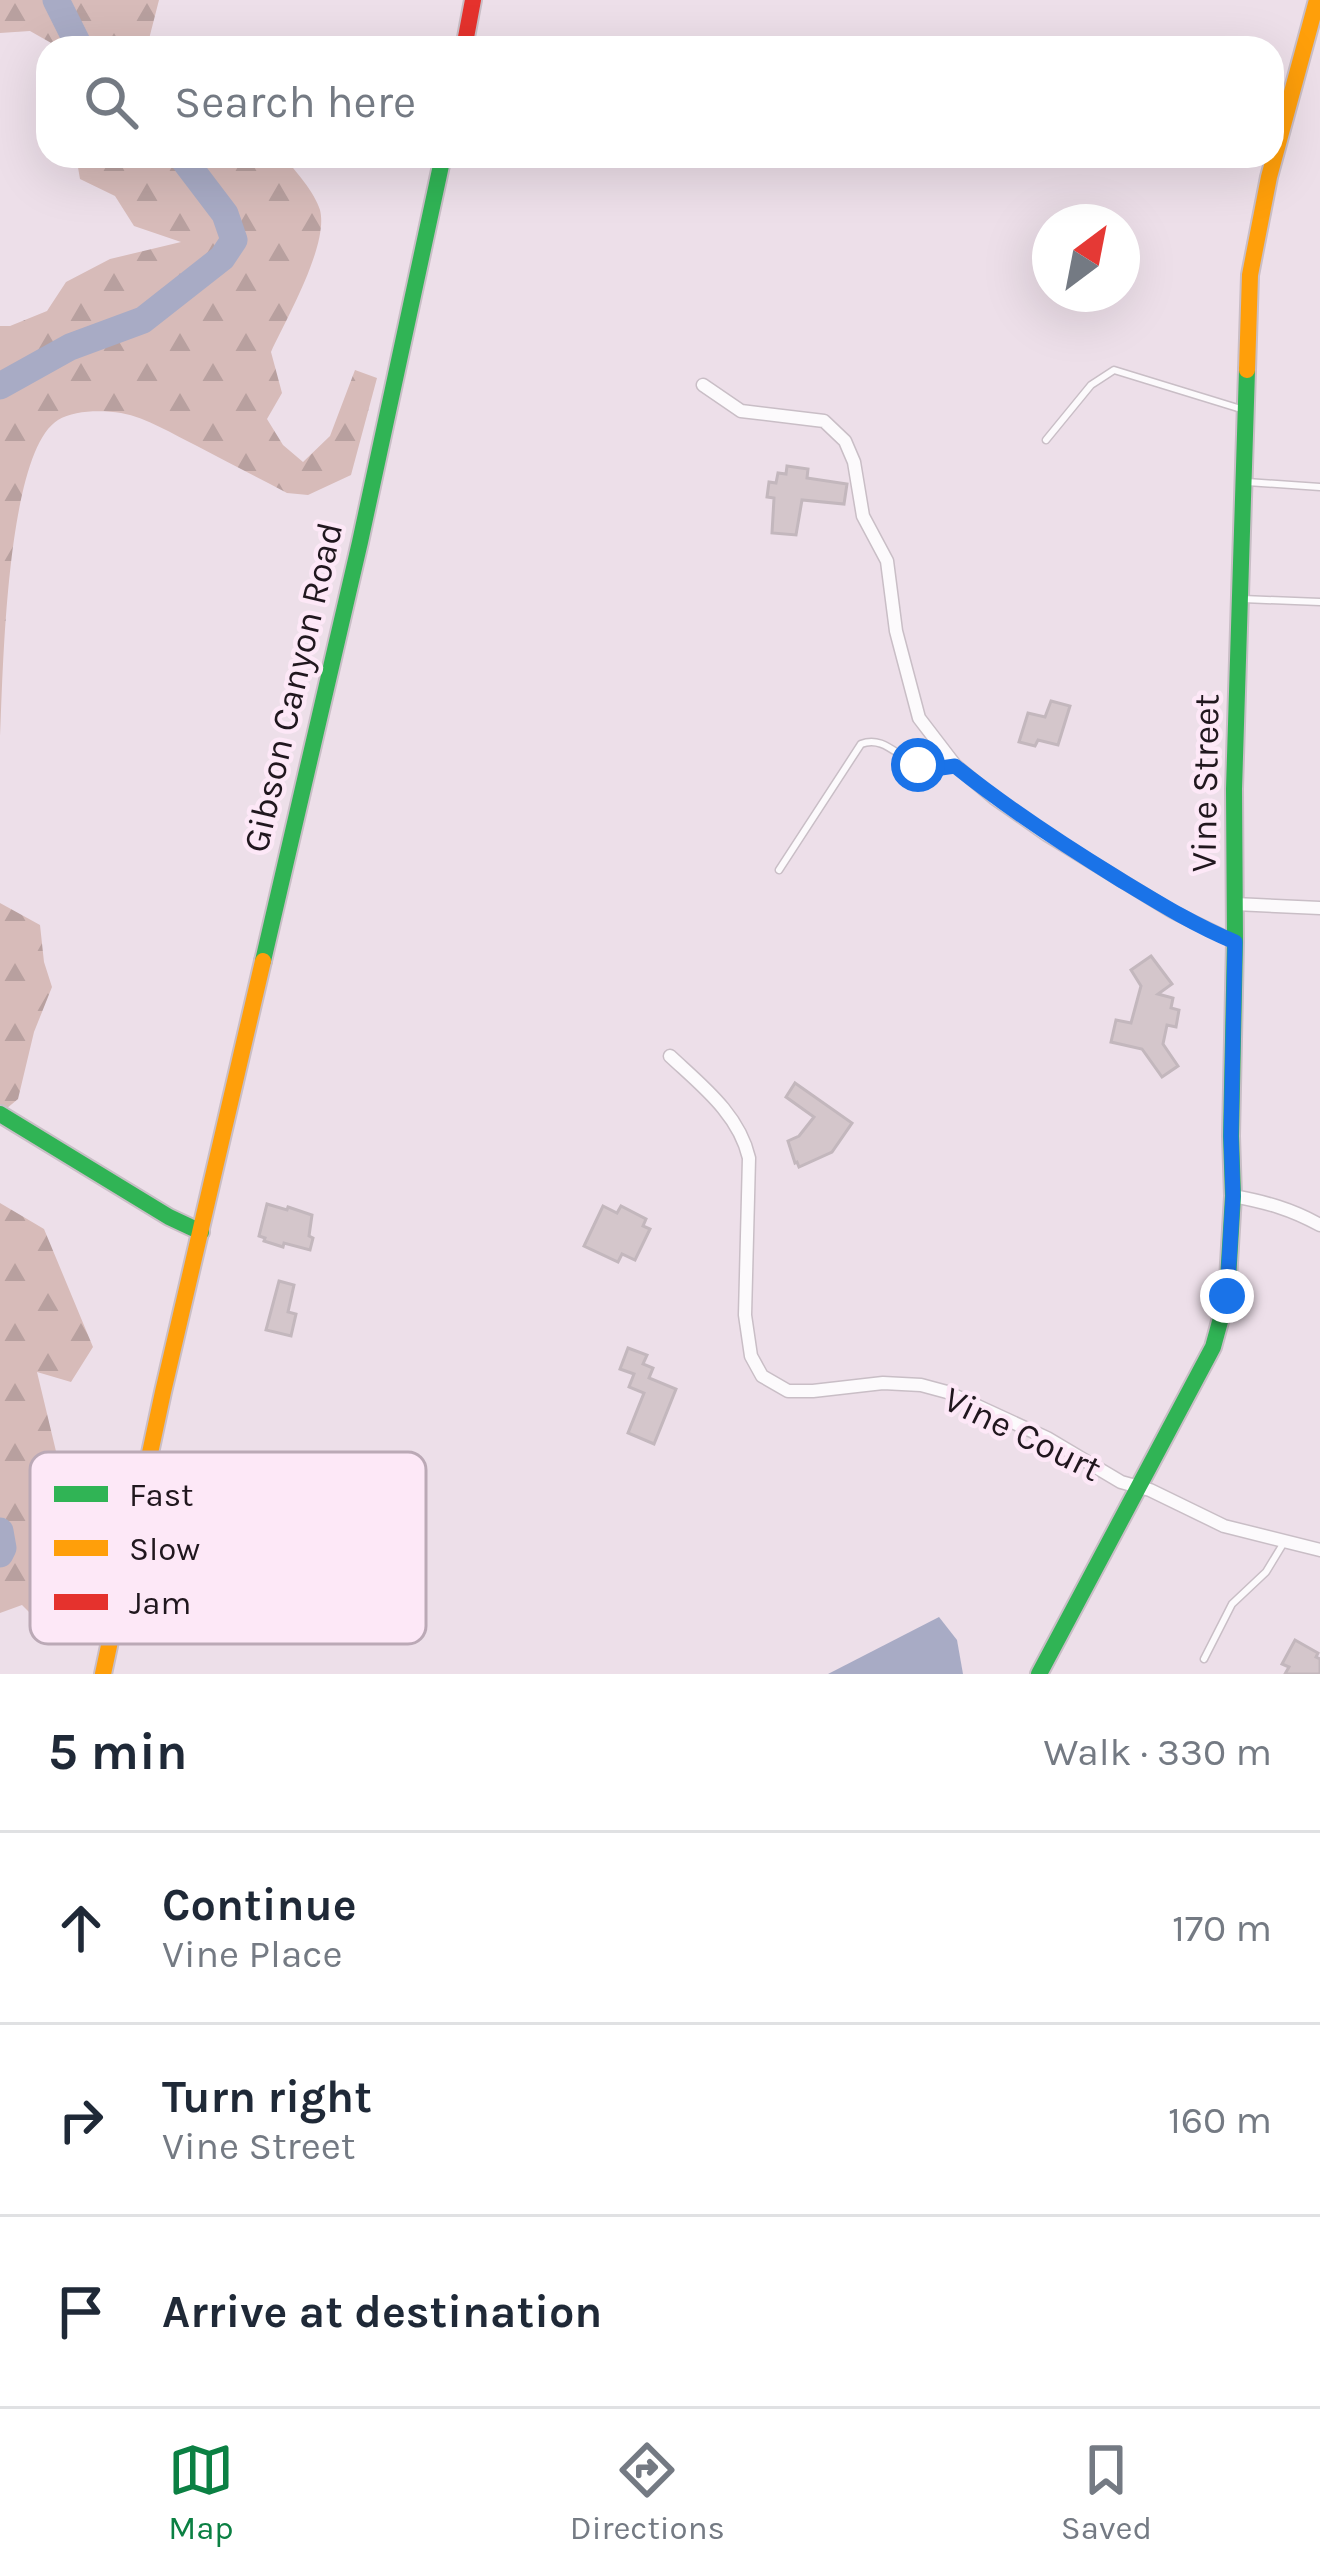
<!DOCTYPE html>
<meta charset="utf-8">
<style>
:root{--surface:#fff;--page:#f6f6f7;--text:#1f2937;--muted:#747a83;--line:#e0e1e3;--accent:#0b8043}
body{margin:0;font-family:Karla,sans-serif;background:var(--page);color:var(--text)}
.compass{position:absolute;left:1032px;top:204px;width:108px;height:108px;border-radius:50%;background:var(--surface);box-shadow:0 12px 48px #0002;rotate:32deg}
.stop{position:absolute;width:36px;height:36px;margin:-27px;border:9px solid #1a73e8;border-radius:50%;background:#fff}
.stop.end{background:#1a73e8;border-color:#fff;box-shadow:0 3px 12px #0008}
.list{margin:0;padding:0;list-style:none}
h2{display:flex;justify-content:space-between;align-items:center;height:156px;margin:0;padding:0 48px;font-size:51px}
h2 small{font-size:39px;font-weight:400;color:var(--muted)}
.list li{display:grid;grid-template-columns:78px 1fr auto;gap:36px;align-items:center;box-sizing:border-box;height:192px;padding:0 48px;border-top:3px solid var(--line)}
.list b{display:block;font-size:45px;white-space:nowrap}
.list p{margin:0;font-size:39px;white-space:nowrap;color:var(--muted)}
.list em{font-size:39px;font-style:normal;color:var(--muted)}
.icon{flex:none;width:66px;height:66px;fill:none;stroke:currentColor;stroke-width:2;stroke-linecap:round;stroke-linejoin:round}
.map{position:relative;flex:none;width:1320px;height:1674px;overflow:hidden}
.search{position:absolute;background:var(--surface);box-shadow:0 12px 48px #0002;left:36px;right:36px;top:36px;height:132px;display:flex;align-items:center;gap:30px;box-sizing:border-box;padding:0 42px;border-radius:36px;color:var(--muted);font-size:45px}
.sheet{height:732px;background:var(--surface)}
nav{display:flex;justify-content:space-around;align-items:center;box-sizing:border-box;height:168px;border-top:3px solid var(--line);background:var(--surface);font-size:33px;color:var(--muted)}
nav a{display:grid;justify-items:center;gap:6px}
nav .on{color:var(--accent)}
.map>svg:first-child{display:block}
.forest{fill:url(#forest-firs)}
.water{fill:#a8abc5}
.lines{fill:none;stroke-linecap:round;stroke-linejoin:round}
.river{stroke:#a8abc5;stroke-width:27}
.building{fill:#d4c6cb;stroke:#c3b7bd;stroke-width:3}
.lane-casing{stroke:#c9bec6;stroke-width:9}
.street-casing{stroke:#c9bec6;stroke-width:15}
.fast-casing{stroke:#c9bec6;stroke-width:20}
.slow-casing{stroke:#c9bec6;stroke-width:20}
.jam-casing{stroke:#c9bec6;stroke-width:20}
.lane{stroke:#fcfafc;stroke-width:6}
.street{stroke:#fcfafc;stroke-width:12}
.fast{stroke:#30b455;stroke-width:16}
.slow{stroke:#ff9f0a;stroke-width:16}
.jam{stroke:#e5322d;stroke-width:16}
.route{stroke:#1a73e8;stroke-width:15}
.labels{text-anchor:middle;stroke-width:9;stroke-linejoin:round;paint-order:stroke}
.street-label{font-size:36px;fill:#20171e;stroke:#fde8f7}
.key{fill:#fde8f7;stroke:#bba9b6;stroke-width:3}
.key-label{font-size:33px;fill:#20171e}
</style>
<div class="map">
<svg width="1320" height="1674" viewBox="0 0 1320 1674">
<defs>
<pattern id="forest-firs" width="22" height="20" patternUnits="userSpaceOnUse" patternTransform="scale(3)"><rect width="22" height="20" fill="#d7bbb9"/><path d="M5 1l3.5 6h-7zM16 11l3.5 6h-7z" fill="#b8a09f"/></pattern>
</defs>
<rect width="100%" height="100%" fill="#eddfe9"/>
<g class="forest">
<path d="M 0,0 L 159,0 L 149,39 L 159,48 L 60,48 L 30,31 L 0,33 Z"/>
<path d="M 76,156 L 282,156 C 294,168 315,193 320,210 C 329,245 286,319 271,352 L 282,393 L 267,419 L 283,445 L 303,462 L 330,436 L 355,370 L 377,378 L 351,475 L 308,495 L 287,493 C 257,477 227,462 197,446 C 172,434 148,418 121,413 C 102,410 74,410 58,420 C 5,453 3,679 0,741 L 0,326 L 10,326 L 47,311 L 66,282 L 110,259 L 181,242 L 134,226 L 115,196 L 80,179 Z"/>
<path d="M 0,903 L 40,925 L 44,962 L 52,987 L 34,1032 L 18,1099 L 0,1114 Z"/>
<path d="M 0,1203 L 44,1229 L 93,1347 L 71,1382 L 37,1372 L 60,1468 L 74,1547 L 79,1622 L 59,1642 L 22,1605 L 0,1613 Z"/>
</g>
<path class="water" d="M 939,1617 L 957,1640 L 963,1674 L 828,1674 Z"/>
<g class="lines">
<g class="river">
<path d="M 56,0 L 80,48"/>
<path d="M 0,386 L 70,347 L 143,320 L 222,258 L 234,240 L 225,214 L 181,156"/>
<path d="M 0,1531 L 3,1548 L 0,1554"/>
</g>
</g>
<g class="building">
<path d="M 787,466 L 808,469 L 807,478 L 847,484 L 844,504 L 802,500 L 796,535 L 772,533 L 774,498 L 767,497 L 769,482 L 776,483 L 778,473 L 786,474 Z"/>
<path d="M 1051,701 L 1070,706 L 1058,745 L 1038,740 L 1035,746 L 1019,742 L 1028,713 L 1045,717 Z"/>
<path d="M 1151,956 L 1172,984 L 1158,994 L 1173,998 L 1171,1008 L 1179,1010 L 1176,1027 L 1167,1025 L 1163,1044 L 1178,1066 L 1162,1077 L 1142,1049 L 1111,1042 L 1116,1020 L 1131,1023 L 1141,986 L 1131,970 Z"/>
<path d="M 795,1083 L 852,1123 L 832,1152 L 799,1167 L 797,1162 L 795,1163 L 788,1141 L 799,1136 L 814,1117 L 786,1097 Z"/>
<path d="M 267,1204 L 287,1210 L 288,1207 L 312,1215 L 309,1236 L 313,1238 L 310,1250 L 284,1243 L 283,1247 L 264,1241 L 265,1238 L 259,1236 Z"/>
<path d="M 603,1206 L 617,1213 L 621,1206 L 646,1219 L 643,1226 L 650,1229 L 635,1260 L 622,1254 L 618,1262 L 584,1246 Z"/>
<path d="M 279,1281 L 294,1285 L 288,1312 L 296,1314 L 291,1336 L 266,1330 Z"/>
<path d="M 628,1348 L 647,1355 L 643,1364 L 653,1368 L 649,1378 L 676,1389 L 654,1444 L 628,1433 L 644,1393 L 629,1387 L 634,1374 L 620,1369 Z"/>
<path d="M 1295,1640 L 1318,1653 L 1316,1657 L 1320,1659 L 1320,1674 L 1285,1674 L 1289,1667 L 1282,1664 Z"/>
</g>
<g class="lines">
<g class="lane-casing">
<g id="lane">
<path d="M 1046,440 L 1091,385 L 1114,370 L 1241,409"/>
<path d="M 1247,482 L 1320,487"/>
<path d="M 1243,599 L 1320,602"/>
<path d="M 779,870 L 861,744 C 884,735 898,758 919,765 C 931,769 940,768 952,766"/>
<path d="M 1204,1659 L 1232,1604 L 1266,1572 L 1283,1544"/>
</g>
</g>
<g class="street-casing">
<g id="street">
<path d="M 703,385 L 741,411 L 824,421 L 845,441 L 854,462 L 863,516 L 887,561 L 896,631 L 919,718 L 955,765 L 994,798 L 1047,835 L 1173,912 L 1235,942"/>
<path d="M 1235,904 L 1320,908"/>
<path d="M 670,1056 C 701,1085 739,1114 749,1158 L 745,1315 L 751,1356 L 762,1376 L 788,1391 L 813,1391 L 883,1383 L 921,1385 L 947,1392 L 1047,1438 L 1121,1482 L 1150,1490 L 1224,1526 L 1320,1550"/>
<path d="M 1233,1196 C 1266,1202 1291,1209 1320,1225"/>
</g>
</g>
<g class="fast-casing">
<g id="fast">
<path d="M 263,961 L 360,542 L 443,156"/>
<path d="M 0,1114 L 169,1217 L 201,1232"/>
<path d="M 1039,1674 L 1213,1347 L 1227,1296 L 1233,1196 L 1231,1136 L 1235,942 L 1234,789 L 1247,370"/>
</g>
</g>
<g class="slow-casing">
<g id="slow">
<path d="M 1247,370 L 1250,275 L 1269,177 L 1317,0"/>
<path d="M 103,1674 L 163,1392 L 263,961"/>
</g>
</g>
<g class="jam-casing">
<path id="jam" d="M 464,48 L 473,0"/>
</g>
<use href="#lane" class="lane"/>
<use href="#street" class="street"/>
<use href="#fast" class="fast"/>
<use href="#slow" class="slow"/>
<use href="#jam" class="jam"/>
</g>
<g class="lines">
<path class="route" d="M 918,765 L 934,769 L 955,766 C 1007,808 1062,844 1119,879 C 1157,902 1194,925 1235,942 L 1231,1136 L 1233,1196 L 1227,1296"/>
</g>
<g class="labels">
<g class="street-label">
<text transform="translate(292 687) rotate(-77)" y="13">Gibson Canyon Road</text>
<text transform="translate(1204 783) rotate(-89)" y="13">Vine Street</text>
<text transform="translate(1023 1433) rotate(26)" y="13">Vine Court</text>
</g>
</g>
<rect x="30" y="1452" width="396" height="192" rx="18" class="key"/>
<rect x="54" y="1486" width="54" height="16" fill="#30b455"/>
<rect x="54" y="1540" width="54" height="16" fill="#ff9f0a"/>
<rect x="54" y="1594" width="54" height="16" fill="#e5322d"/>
<g class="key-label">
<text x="129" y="1506">Fast</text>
<text x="129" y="1560">Slow</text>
<text x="129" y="1614">Jam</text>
</g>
</svg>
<svg class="compass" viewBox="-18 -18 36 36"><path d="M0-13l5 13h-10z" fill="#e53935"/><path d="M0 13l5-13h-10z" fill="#747a83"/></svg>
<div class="stop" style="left:918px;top:765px"></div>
<div class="stop end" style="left:1227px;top:1296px"></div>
<div class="search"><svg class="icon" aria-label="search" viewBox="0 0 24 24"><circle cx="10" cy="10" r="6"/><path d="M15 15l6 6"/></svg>Search here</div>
</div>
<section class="sheet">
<h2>5 min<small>Walk · 330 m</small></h2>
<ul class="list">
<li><svg class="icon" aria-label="ahead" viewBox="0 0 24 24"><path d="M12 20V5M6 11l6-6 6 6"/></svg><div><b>Continue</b><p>Vine Place</p></div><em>170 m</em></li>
<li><svg class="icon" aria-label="right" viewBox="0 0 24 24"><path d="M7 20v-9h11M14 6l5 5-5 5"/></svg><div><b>Turn right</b><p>Vine Street</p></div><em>160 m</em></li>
<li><svg class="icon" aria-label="arrive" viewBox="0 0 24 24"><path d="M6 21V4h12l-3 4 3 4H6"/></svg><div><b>Arrive at destination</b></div></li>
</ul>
</section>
<nav>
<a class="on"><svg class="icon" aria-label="map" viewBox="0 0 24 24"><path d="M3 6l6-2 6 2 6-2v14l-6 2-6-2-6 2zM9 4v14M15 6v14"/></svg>Map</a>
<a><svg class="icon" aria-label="directions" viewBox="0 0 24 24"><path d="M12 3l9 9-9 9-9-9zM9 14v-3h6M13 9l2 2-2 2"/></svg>Directions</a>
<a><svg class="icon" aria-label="saved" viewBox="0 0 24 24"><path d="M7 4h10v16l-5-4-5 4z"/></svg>Saved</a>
</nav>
